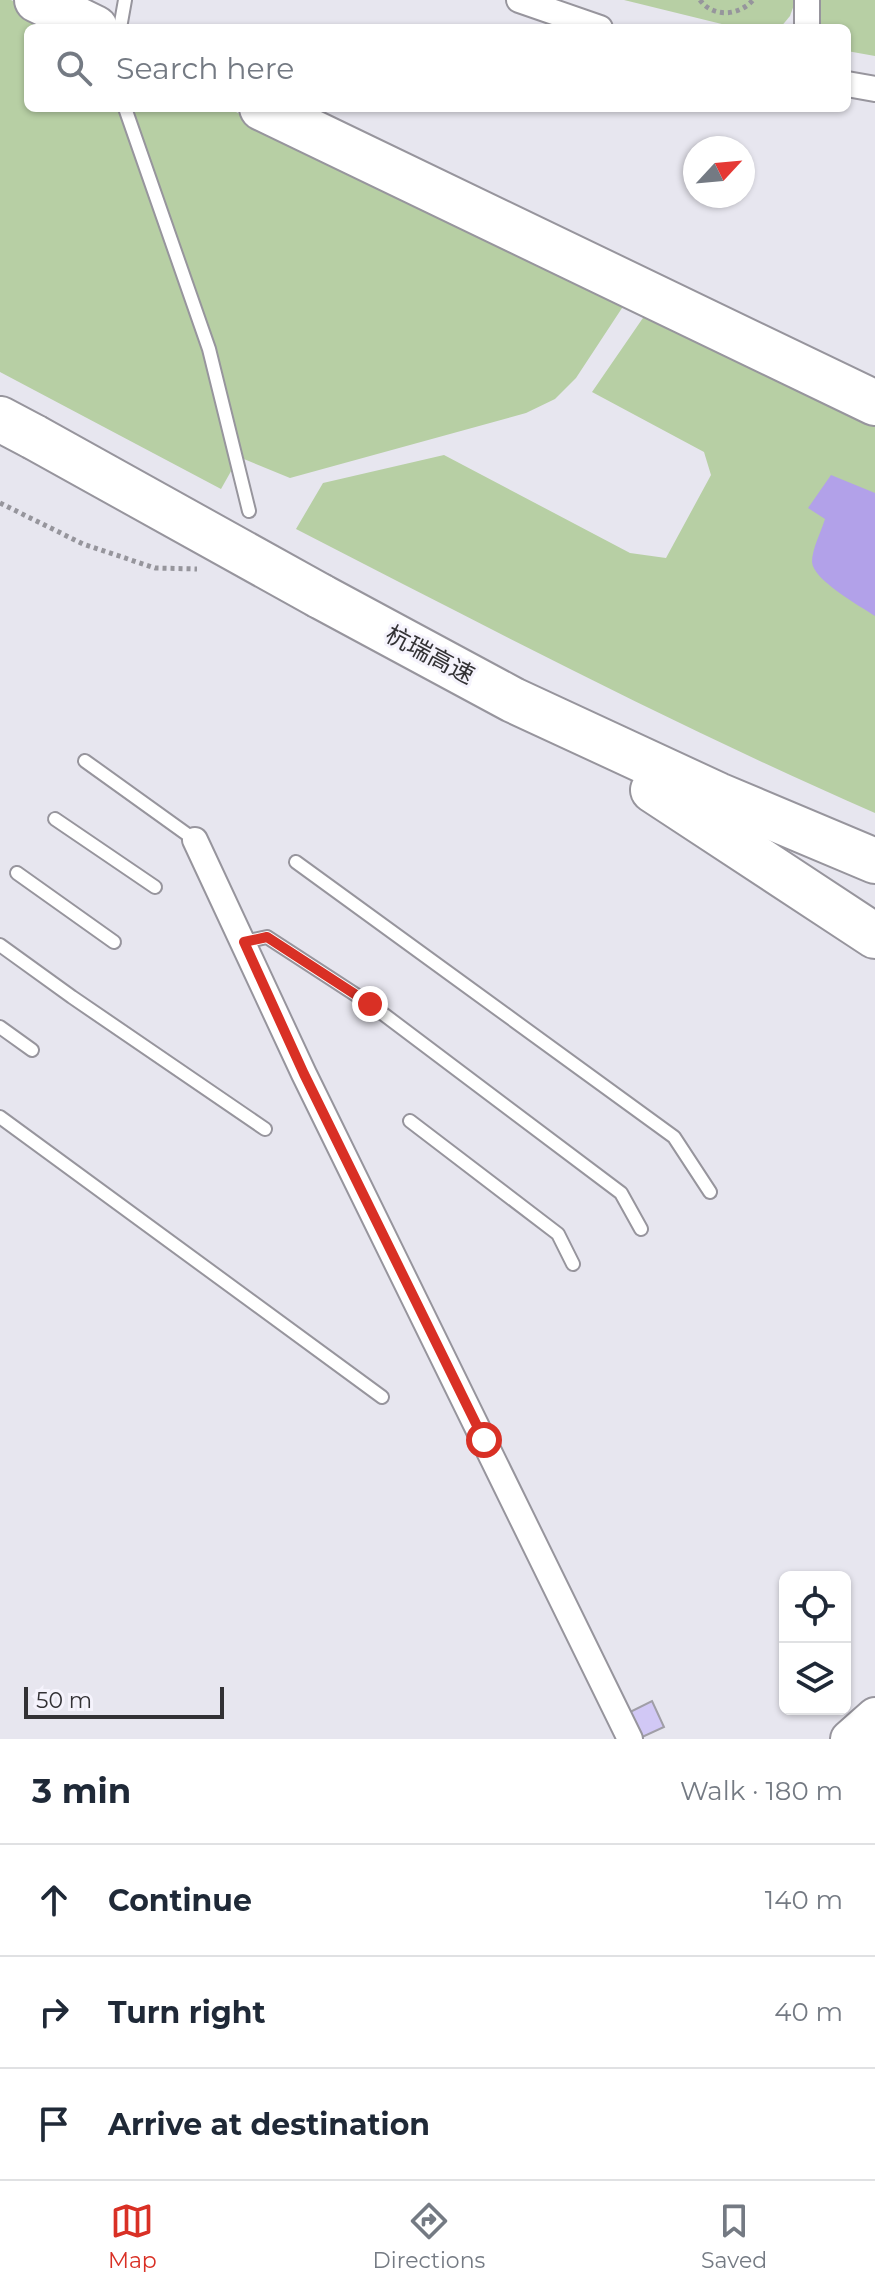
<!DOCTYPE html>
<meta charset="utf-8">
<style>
:root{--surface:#fff;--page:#f2f2f3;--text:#1f2937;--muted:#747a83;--line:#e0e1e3;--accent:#d93025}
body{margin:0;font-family:Montserrat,"Noto Sans SC",sans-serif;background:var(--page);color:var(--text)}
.controls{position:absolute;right:24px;bottom:24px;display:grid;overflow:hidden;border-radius:12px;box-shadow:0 2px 6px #0004}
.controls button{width:72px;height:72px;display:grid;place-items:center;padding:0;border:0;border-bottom:2px solid var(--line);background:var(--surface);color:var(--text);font:40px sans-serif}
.compass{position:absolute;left:683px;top:136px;width:72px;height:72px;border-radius:50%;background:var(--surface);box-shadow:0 2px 6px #0004;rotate:64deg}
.scale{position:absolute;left:24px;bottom:20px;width:200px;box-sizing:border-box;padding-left:8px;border:4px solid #323134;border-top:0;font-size:22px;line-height:28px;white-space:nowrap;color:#323134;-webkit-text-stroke:6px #f5f3fc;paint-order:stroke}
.stop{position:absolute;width:24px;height:24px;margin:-18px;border:6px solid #d93025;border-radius:50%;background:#fff}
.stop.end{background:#d93025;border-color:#fff;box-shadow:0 2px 8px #0008}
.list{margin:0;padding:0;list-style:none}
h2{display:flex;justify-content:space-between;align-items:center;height:104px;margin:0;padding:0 32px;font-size:34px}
h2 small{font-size:26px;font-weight:400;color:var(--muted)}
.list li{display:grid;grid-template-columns:52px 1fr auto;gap:24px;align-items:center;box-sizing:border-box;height:112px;padding:0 32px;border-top:2px solid var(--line)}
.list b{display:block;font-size:30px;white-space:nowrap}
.list em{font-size:26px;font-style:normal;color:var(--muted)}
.icon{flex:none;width:44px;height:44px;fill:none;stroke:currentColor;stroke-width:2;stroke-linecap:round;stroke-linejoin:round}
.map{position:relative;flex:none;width:875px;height:1739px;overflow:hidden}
.search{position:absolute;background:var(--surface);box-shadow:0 2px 6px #0004;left:24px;right:24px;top:24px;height:88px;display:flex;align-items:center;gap:20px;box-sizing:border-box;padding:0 28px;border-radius:12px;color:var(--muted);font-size:30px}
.sheet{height:440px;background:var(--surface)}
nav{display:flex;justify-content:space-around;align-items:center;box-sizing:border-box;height:112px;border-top:2px solid var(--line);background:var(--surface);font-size:22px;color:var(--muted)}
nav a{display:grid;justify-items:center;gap:4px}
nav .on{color:var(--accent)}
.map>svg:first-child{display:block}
.green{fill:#b7cfa4}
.water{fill:#b2a1e9}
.building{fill:#d1c8f5;stroke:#a09ea7;stroke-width:2}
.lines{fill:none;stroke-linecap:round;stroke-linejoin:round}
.lane-casing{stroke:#97959d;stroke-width:16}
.street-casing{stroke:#97959d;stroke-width:28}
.secondary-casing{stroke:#97959d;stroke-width:40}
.highway-casing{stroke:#97959d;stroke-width:48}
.path{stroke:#96959c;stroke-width:5;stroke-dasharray:4 4;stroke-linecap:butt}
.lane{stroke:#fff;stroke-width:12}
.street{stroke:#fff;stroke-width:24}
.secondary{stroke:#fff;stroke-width:36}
.highway{stroke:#fff;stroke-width:44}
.highway-bridge-casing{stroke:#97959d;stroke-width:48;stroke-linecap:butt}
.highway-bridge{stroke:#fff;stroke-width:44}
.route{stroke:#d93025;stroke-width:10}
.labels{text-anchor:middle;stroke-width:6;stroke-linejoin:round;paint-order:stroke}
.street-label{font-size:24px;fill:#323134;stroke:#f5f3fc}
</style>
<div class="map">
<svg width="875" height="1739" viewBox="0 0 875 1739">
<rect width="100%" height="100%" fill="#e7e6ef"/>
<g class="green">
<path d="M 0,0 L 11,0 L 67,28 L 28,28 L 28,108 L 228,108 L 624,305 L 576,378 L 555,399 L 526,413 L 290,478 L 239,457 L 221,489 L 0,372 Z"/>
<path d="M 624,0 L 795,0 L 795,2 L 790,16 L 780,28 L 738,28 Z"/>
<path d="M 821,0 L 875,0 L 875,56 L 847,51 L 847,28 L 821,28 Z"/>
<path d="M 645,315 L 875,427 L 875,813 C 678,727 487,627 296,529 L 323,483 L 444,455 L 630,553 L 666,558 L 711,475 L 704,452 L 592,392 Z"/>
</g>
<path class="water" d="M 831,475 L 875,493 L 875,616 C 860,606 813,580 812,562 C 812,549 821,532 825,519 L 808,508 Z"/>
<path class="building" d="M 652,1701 L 664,1727 L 640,1738 L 628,1713 Z"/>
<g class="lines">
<g class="lane-casing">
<g id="lane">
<path d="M 120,28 L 125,0"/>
<path d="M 125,108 L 209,349 L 249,511"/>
<path d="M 85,761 L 195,840"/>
<path d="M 55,819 L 155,887"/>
<path d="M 296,862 L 674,1137 L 710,1192"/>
<path d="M 17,873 L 114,942"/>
<path d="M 244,942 L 267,937 L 370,1004 L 621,1193 L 641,1229"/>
<path d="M 0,945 L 72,997 L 265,1129"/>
<path d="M 0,1027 L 32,1050"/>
<path d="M 0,1117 L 382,1397"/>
<path d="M 410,1121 L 558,1234 L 573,1264"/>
</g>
</g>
<g class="street-casing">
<g id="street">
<path d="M 519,0 L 600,28"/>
<path d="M 807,28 L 807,0"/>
<path d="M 847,84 L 875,89"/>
<path d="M 195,840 L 304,1074 L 630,1739"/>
</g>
</g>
<g class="secondary-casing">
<path id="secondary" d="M 849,1739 L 875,1716"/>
</g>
<g class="highway-casing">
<g id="highway">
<path d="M 37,0 L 95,28"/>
<path d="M 262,108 L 875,403"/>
<path d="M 0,419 L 34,437"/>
<path d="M 320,596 L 513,700 L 718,795 L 875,861"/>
<path d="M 653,790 L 875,936"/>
</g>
</g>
<g class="path">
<path d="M 700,0 C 713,18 739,16 753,0"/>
<path d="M 0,503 L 83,544 L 155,568 L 197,569"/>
</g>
<use href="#lane" class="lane"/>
<use href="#street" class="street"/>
<use href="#secondary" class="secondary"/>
<use href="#highway" class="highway"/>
<g class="highway-bridge-casing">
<path id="highway-bridge" d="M 34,437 L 320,596"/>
</g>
<use href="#highway-bridge" class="highway-bridge"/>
</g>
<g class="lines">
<path class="route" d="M 370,1004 L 267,937 L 244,942 L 304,1074 L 484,1440"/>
</g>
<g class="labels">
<g class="street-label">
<text transform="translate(430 655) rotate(28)" y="8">杭瑞高速</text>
</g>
</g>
</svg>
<div class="controls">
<button><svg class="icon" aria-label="locate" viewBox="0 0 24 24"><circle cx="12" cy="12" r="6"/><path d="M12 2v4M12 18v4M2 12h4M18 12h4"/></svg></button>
<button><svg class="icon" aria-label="layers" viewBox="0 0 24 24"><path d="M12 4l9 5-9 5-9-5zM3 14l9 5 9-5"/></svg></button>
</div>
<svg class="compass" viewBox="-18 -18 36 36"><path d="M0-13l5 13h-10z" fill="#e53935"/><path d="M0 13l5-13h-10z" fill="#747a83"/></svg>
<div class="scale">50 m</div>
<div class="stop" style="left:484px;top:1440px"></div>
<div class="stop end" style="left:370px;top:1004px"></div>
<div class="search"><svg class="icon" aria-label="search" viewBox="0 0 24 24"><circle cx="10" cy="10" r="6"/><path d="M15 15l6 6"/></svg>Search here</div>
</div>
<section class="sheet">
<h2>3 min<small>Walk · 180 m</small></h2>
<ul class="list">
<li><svg class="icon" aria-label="ahead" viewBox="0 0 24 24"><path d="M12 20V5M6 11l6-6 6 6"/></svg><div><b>Continue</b></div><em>140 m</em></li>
<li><svg class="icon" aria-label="right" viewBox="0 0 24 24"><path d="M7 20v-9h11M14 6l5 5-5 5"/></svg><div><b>Turn right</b></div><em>40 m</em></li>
<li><svg class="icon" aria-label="arrive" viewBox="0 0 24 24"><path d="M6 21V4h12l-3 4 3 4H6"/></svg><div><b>Arrive at destination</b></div></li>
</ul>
</section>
<nav>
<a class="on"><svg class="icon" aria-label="map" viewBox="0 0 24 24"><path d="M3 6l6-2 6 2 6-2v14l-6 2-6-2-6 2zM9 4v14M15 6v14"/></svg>Map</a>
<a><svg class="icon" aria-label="directions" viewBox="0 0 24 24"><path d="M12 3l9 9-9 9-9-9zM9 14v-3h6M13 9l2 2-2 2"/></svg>Directions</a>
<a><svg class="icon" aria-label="saved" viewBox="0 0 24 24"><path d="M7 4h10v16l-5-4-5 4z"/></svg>Saved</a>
</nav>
